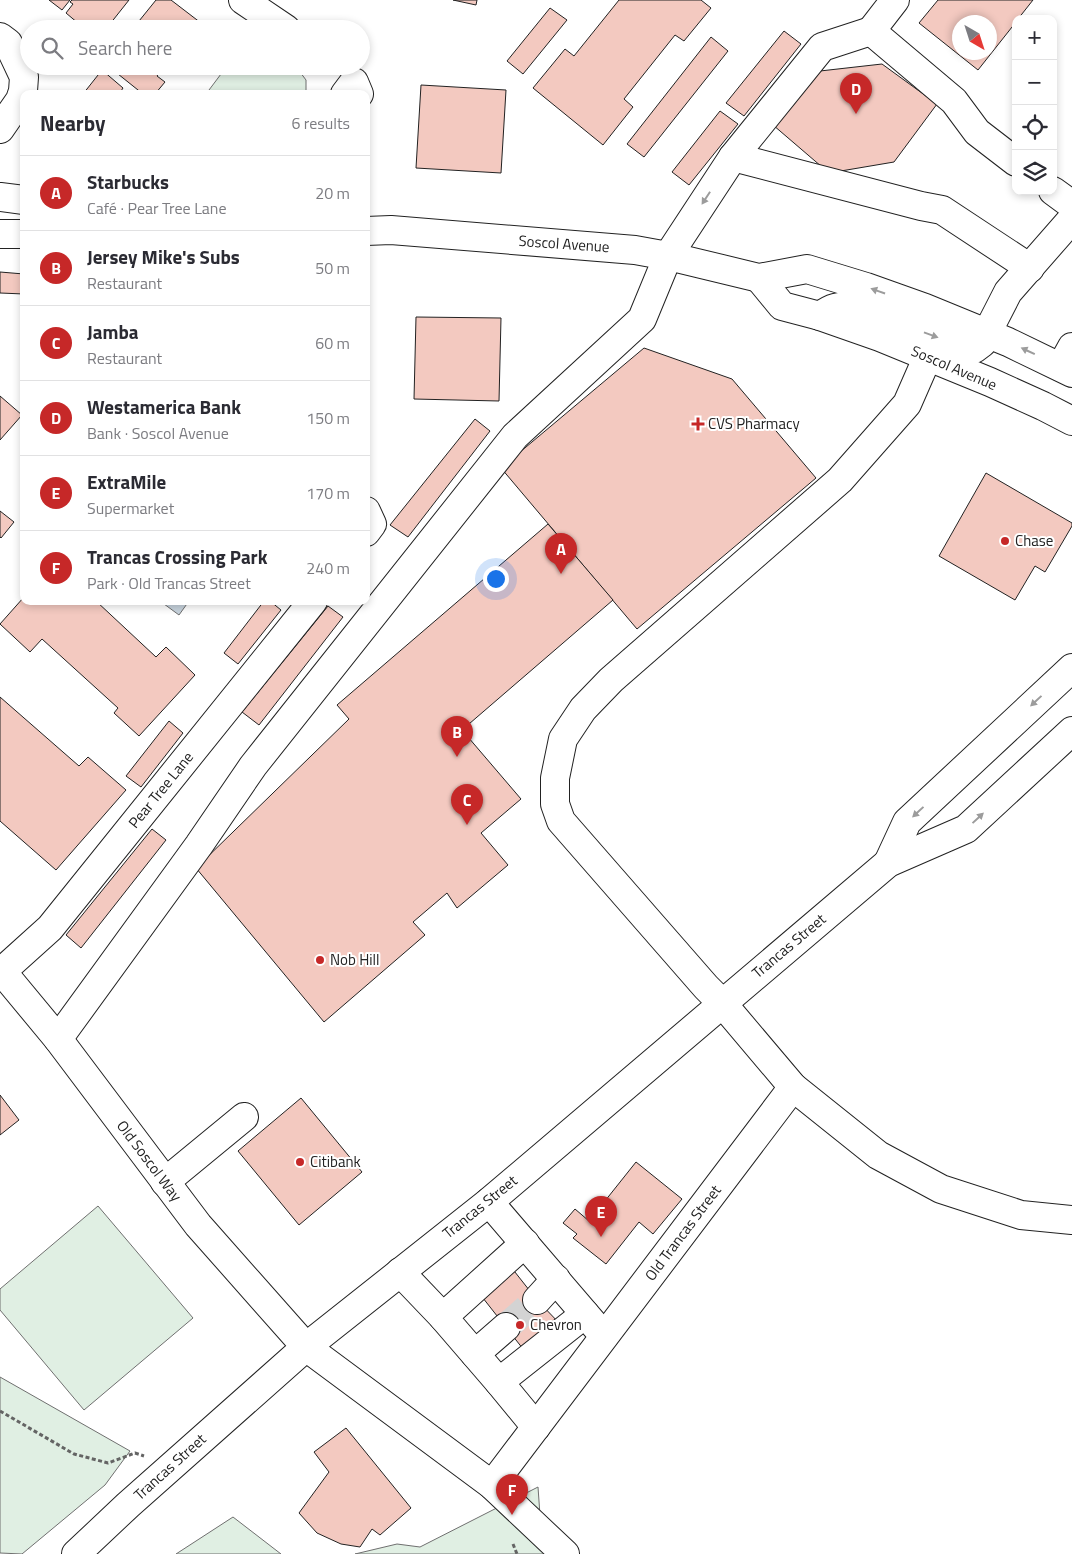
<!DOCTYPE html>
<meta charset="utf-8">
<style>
:root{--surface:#fff;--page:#f7f7f7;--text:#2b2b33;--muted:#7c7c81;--line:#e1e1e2;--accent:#c62828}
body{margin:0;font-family:"Titillium Web",sans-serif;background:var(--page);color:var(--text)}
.controls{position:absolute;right:15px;top:15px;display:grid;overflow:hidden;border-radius:10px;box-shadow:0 2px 8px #0003}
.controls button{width:45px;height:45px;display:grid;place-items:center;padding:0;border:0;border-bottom:1px solid var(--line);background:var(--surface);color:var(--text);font:25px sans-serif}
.compass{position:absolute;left:952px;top:15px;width:45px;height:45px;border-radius:50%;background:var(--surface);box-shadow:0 2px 8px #0003;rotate:141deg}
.you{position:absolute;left:495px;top:578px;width:18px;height:18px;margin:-12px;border:4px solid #fff;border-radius:50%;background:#1a73e8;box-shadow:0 0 0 8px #1a73e833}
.badge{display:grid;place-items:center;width:32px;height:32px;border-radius:50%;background:var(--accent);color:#fff;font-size:16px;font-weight:700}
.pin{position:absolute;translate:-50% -41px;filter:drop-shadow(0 1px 2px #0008)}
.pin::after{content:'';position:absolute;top:26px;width:18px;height:15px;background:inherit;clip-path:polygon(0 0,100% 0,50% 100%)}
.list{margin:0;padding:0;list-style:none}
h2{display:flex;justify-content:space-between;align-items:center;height:65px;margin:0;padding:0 20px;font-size:21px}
h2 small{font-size:16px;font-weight:400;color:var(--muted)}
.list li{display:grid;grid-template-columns:32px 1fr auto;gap:15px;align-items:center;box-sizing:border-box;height:75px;padding:0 20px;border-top:1px solid var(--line)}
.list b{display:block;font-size:19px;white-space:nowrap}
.list p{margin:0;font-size:16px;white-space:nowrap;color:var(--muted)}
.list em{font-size:16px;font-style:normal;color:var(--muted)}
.icon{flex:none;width:28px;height:28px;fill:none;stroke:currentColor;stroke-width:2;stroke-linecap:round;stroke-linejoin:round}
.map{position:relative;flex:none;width:1072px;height:1554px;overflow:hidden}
.search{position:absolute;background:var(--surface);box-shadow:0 2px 8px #0003;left:20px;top:20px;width:350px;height:55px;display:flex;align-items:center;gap:12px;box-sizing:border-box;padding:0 18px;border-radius:28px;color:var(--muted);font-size:19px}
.panel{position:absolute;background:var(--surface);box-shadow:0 2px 8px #0003;left:20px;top:90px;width:350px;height:515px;border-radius:10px}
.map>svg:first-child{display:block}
.green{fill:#e0efe3;stroke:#6f6f6f}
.water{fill:#c7d3dd;stroke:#6f6f6f}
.building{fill:#f3c9c0;stroke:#222;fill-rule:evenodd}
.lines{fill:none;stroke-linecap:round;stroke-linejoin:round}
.minor-tunnel{stroke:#d3d3d3;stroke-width:28;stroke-dasharray:28 14;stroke-linecap:butt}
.minor-casing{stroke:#222;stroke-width:30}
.major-casing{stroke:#222;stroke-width:30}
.path{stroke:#646464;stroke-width:3;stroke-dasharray:4 2.5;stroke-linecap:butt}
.minor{stroke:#fff;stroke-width:28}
.major{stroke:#fff;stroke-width:28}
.oneway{fill:#9c9c9c}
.poi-dot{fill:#c62828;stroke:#fff;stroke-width:2}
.labels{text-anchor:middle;stroke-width:4;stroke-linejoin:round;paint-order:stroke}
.street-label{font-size:15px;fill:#222;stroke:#fff}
.poi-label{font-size:15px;fill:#222;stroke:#fff;text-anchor:start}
</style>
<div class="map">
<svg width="1072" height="1554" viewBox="0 0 1072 1554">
<rect width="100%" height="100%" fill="#fff"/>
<g class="green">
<path d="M 227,66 L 290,66 L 300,72 L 306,80 L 306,94 L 206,94 Z"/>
<path d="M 98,1206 L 193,1318 L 84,1410 L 0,1310 L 0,1289 Z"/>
<path d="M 0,1377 L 130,1451 L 105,1485 L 22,1554 L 0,1553 Z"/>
<path d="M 538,1487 L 542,1543 L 553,1554 L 355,1554 L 397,1544 L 420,1547 Z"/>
<path d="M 233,1517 L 281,1554 L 176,1554 Z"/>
</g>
<path class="water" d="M 160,601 L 189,601 L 179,615 Z"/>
<g class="building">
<path d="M 49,0 L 70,0 L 62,10 Z"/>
<path d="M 72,0 L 129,0 L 106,29 L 85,29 L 66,13 L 73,4 L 70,2 Z"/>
<path d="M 156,0 L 171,0 L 201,23 L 196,29 L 139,29 L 135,26 Z"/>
<path d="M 453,0 L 477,0 L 476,5 Z"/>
<path d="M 619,0 L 701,0 L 711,8 L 684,41 L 675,35 L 624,99 L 633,107 L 603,145 L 533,88 L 565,49 L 574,56 Z"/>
<path d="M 938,0 L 1033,0 L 1018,19 L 1016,19 L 1016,22 L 978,70 L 919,23 ZM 960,22 L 990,22 L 990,52 L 960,52 Z"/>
<path d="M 550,8 L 567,20 L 523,74 L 507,61 Z"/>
<path d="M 784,31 L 801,44 L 744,116 L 726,103 Z"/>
<path d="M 711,37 L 728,51 L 644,157 L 627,144 Z"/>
<path d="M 882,64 L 937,104 L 894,162 L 829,173 L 773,125 L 820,71 Z"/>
<path d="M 108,66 L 165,66 L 157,76 L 165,82 L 155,94 L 143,94 Z"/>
<path d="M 102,70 L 123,88 L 119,94 L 83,94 Z"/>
<path d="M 421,85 L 506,90 L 501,173 L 416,168 Z"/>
<path d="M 720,111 L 738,124 L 689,185 L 672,172 Z"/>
<path d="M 0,272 L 24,274 L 24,294 L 0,293 Z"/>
<path d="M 416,317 L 501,318 L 499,401 L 414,399 Z"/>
<path d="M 644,348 L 732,379 L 816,478 L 637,629 L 501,468 Z"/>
<path d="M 0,396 L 22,415 L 0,440 Z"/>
<path d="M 475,419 L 490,431 L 408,537 L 390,525 Z"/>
<path d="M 986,473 L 1072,523 L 1072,526 L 1045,572 L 1035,566 L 1015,600 L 939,556 Z"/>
<path d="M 0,511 L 14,522 L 1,538 L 0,537 Z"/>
<path d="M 548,524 L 613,600 L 462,730 L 521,799 L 481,833 L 508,865 L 457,908 L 447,893 L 413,922 L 425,935 L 324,1022 L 196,868 L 349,719 L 337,705 Z"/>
<path d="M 24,597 L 24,601 L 96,601 L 156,657 L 166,647 L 195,675 L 139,736 L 114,713 L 118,708 L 42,639 L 30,652 L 0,624 Z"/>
<path d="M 264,601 L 270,601 L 281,610 L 238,664 L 224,653 Z"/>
<path d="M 328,606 L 343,617 L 259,725 L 242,712 Z"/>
<path d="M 0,697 L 79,766 L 88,757 L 126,790 L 56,870 L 0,821 Z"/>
<path d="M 169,721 L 183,733 L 141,787 L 126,776 Z"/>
<path d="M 152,829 L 166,840 L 81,948 L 66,935 Z"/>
<path d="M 0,1095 L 19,1120 L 0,1135 Z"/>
<path d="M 301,1098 L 362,1172 L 299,1225 L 238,1151 Z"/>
<path d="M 636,1162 L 682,1199 L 653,1234 L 639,1222 L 606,1264 L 573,1238 L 577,1234 L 563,1223 L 575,1209 L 589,1221 Z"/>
<path d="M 511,1267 L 537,1300 L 562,1326 L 527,1354 L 479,1293 Z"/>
<path d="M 346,1428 L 411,1508 L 380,1535 L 372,1529 L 360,1547 L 341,1544 L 317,1533 L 299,1513 L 329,1472 L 314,1452 Z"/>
</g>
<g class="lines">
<path class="minor-tunnel" d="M 506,1327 L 537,1300"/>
<g class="minor-casing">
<g id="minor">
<path d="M 243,0 L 286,29"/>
<path d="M 895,0 L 871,31 L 954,101 L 977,132 L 1016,162"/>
<path d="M 0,37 L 8,43 L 24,77 L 23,91 L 20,100 L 0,129"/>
<path d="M 345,94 L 354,82 L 359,94"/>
<path d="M 733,157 L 921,206 L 942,210 L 1030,268"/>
<path d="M 1053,191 L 1072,205"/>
<path d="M 987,333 L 1008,292 L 1072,219"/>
<path d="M 1061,367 L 1072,347"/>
<path d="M 366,511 L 372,524 L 366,532"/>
<path d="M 0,969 L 58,1039 L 198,1225 L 306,1347 L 492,1485 L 565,1554"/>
<path d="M 0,973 L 50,928 L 313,601"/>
<path d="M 58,1039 L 199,845 L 253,766 L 515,436 L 642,319 L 668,256 L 733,157 L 822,47 L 871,31"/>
<path d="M 793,1087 L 878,1155 L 941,1189 L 1021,1215 L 1072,1220"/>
<path d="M 165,1182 L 244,1117"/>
<path d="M 489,1202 L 604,1336"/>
<path d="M 400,1272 L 443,1317 L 499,1382"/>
<path d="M 537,1300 L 556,1279"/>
<path d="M 443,1317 L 525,1243"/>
<path d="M 475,1354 L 506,1327"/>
<path d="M 536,1427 L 499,1382 L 585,1314"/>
<path d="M 492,1485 L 793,1087 L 722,1003 L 706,987 L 561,821 L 555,804 L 555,778 L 563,739 L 583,709 L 611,680 L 840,480 L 907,404 L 928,356"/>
</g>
</g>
<g class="major-casing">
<g id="major">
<path d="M 0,197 L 24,200"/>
<path d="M 366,231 L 391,230 L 635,250 L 668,256 L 759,278 L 807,269 L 866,287 L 925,308 L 1008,342 L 1072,373"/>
<path d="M 0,234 L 24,234"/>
<path d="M 759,278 L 782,306 L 820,316 L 880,337 L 990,382 L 1043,406 L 1072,421"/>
<path d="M 820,316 C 832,307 838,306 853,307 L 956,344 L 974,349 L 982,343 L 987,333"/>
<path d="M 888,863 L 907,822 L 1072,668"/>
<path d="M 76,1554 L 128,1505 L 306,1347 L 489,1202 L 888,863 L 966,829 L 1072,731"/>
</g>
</g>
<g class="path">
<path d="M 0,1411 L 74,1454 L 108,1463 L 135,1453 L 144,1456"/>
<path d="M 513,1544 L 517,1554"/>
</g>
<use href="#minor" class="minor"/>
<use href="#major" class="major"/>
</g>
<defs><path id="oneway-solid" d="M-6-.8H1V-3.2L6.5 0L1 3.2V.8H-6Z" transform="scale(1.25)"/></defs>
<g class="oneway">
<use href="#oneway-solid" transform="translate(706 198) rotate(123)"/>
<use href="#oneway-solid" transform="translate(878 291) rotate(-161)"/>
<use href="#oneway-solid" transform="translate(931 335) rotate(20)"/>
<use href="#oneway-solid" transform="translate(1028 351) rotate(-155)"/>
<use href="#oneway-solid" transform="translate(1036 701) rotate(137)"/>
<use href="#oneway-solid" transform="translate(918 812) rotate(137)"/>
<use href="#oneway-solid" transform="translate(978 818) rotate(-43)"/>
</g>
<g class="poi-dot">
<path d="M695.5 416.5h5v5h5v5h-5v5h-5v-5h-5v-5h5z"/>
<circle cx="1005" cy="541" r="5"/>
<circle cx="320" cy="960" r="5"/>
<circle cx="300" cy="1162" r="5"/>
<circle cx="520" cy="1325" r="5"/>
</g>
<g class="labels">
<g class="street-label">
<text transform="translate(564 244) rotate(4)" y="5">Soscol Avenue</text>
<text transform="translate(954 368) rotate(23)" y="5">Soscol Avenue</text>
<text transform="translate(161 790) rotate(-51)" y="5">Pear Tree Lane</text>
<text transform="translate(789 946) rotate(-40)" y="5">Trancas Street</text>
<text transform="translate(149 1161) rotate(53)" y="5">Old Soscol Way</text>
<text transform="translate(480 1207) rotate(-39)" y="5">Trancas Street</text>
<text transform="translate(683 1233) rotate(-53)" y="5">Old Trancas Street</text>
<text transform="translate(170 1467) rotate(-42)" y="5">Trancas Street</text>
</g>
<g class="poi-label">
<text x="708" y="429">CVS Pharmacy</text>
<text x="1015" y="546">Chase</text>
<text x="330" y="965">Nob Hill</text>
<text x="310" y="1167">Citibank</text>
<text x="530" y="1330">Chevron</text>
</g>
</g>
</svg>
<div class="controls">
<button>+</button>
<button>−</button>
<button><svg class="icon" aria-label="locate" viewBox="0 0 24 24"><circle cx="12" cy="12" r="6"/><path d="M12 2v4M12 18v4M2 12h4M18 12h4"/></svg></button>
<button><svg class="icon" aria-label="layers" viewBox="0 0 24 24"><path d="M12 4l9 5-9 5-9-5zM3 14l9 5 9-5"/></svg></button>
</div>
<svg class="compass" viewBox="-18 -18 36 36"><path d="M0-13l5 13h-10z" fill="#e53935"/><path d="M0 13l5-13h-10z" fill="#7c7c81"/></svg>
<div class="you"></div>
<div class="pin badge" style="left:561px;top:574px">A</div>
<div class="pin badge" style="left:457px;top:757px">B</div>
<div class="pin badge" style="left:467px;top:825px">C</div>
<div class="pin badge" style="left:856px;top:114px">D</div>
<div class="pin badge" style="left:601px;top:1237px">E</div>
<div class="pin badge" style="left:512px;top:1515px">F</div>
<div class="search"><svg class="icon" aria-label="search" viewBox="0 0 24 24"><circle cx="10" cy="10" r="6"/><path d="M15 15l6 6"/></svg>Search here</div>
<section class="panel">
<h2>Nearby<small>6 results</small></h2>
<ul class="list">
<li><span class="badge">A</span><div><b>Starbucks</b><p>Café · Pear Tree Lane</p></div><em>20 m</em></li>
<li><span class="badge">B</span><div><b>Jersey Mike's Subs</b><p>Restaurant</p></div><em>50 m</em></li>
<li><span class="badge">C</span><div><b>Jamba</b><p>Restaurant</p></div><em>60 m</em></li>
<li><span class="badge">D</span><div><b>Westamerica Bank</b><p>Bank · Soscol Avenue</p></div><em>150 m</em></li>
<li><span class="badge">E</span><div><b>ExtraMile</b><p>Supermarket</p></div><em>170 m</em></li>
<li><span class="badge">F</span><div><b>Trancas Crossing Park</b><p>Park · Old Trancas Street</p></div><em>240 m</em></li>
</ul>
</section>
</div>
